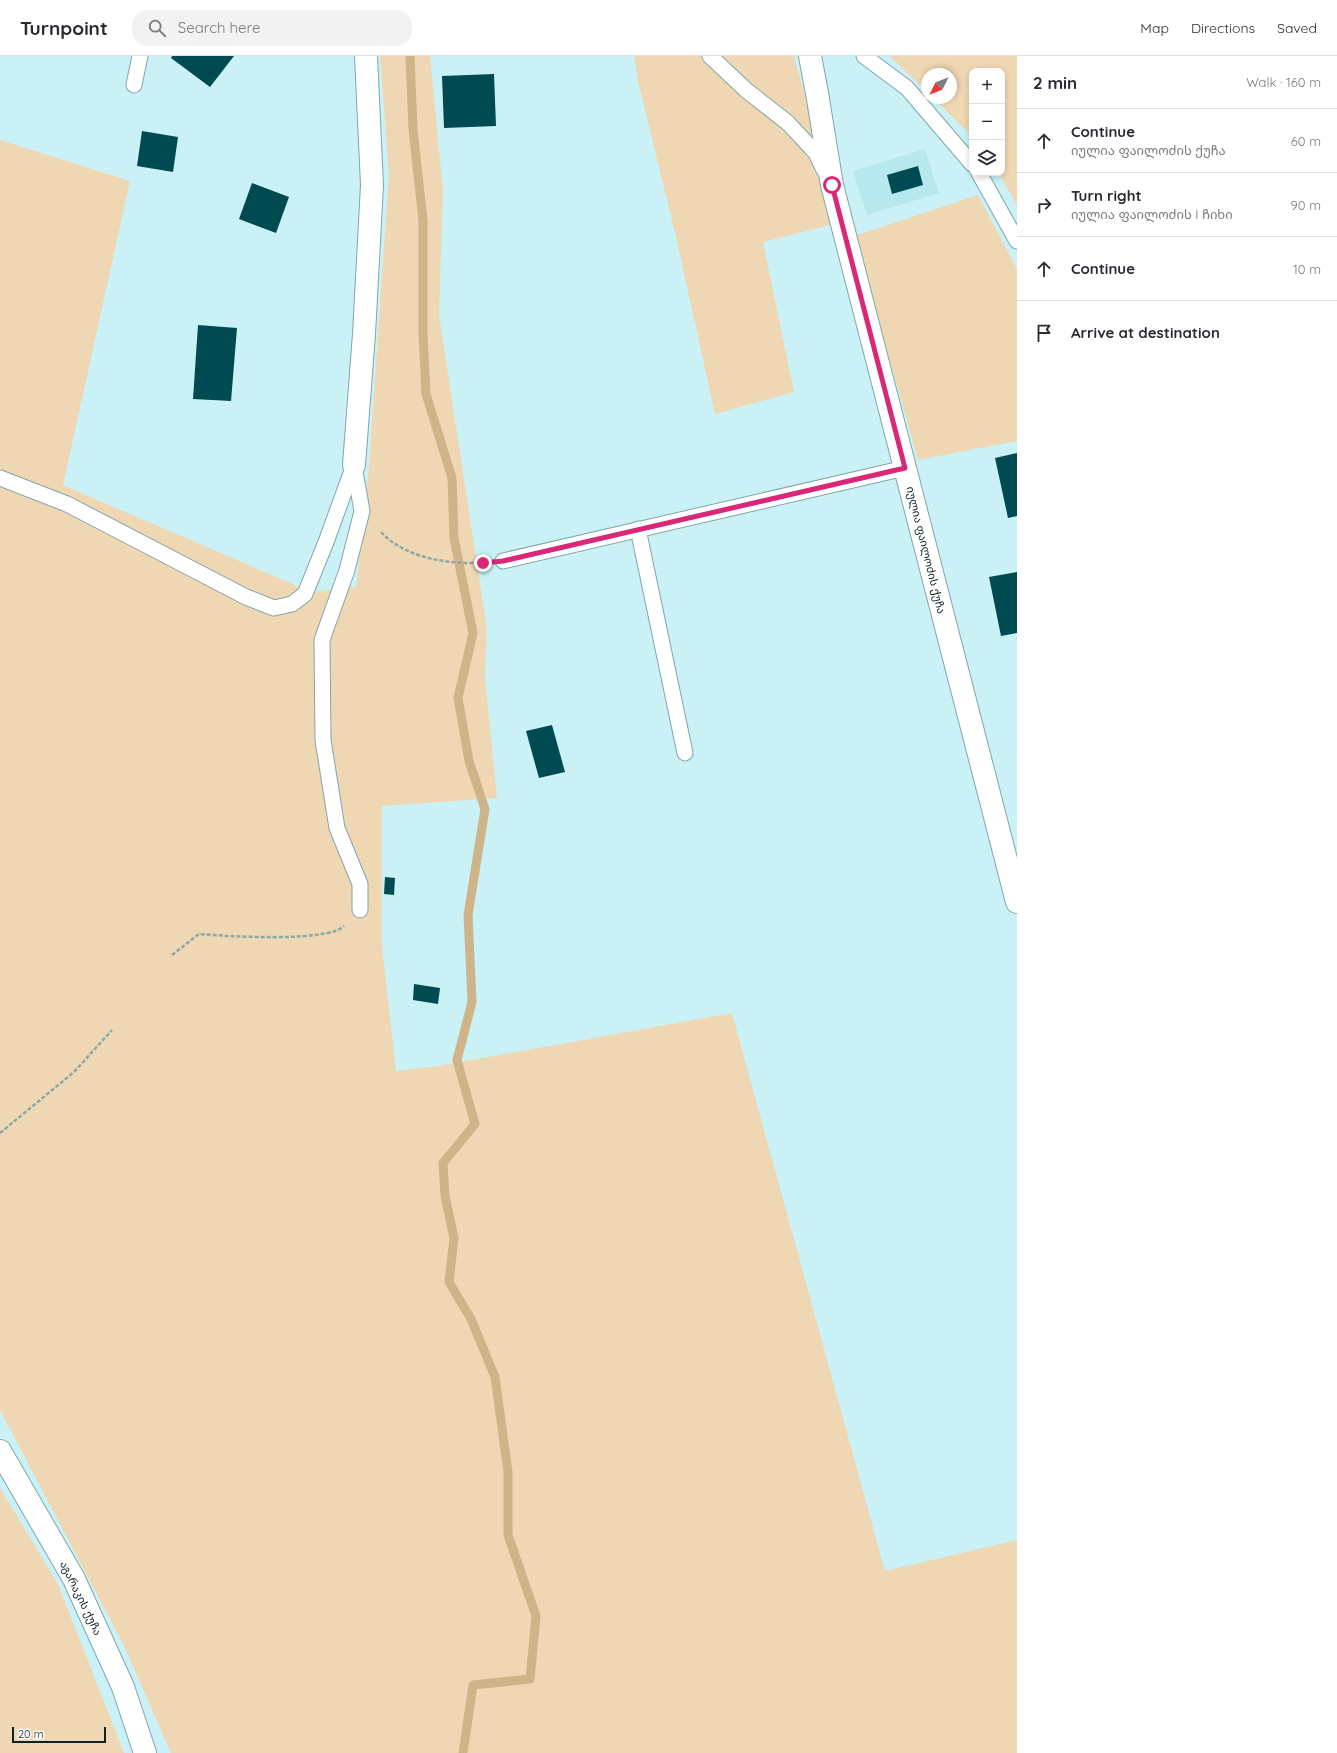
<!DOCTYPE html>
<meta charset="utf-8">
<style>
:root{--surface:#fff;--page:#f2f2f3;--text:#2b2b33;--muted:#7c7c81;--line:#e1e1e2}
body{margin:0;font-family:Quicksand,"Noto Sans Georgian",sans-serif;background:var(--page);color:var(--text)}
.controls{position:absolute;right:12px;top:12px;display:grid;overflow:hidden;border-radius:8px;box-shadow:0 2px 6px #0003}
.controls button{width:36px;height:36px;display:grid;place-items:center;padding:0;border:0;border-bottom:1px solid var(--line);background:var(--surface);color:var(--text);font:20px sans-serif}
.compass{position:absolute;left:921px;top:12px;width:36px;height:36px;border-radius:50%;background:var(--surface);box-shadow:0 2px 6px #0003;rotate:228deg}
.scale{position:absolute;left:12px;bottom:10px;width:94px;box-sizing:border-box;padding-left:4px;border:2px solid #101f21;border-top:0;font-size:11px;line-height:14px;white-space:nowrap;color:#101f21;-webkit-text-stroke:3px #fff;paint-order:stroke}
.stop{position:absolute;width:12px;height:12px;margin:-9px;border:3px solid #db2777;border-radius:50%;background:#fff}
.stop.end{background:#db2777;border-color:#fff;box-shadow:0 1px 4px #0008}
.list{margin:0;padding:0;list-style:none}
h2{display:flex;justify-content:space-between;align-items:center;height:52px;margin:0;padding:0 16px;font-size:17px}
h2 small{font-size:13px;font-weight:400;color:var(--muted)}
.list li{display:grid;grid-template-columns:26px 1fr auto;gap:12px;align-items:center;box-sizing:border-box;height:64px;padding:0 16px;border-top:1px solid var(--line)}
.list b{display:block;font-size:15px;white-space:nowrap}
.list p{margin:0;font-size:13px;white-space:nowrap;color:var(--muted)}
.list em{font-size:13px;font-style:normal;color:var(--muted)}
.icon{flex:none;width:22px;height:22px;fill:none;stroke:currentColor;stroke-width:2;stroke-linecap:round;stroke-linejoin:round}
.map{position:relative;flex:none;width:1017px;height:1697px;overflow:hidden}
header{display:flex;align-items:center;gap:24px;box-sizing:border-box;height:56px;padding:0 20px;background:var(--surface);border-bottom:1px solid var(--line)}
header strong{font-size:19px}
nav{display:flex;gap:22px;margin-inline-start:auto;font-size:14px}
.search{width:280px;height:36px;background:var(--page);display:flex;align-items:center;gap:10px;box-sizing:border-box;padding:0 14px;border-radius:16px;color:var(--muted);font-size:15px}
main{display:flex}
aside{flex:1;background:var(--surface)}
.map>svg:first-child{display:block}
.built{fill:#b6e8ed}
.green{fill:#efd7b3}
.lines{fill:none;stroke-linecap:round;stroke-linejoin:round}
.stream{stroke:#cfb389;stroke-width:9}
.building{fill:#004a51}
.service-casing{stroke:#80a6aa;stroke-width:17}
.minor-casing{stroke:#80a6aa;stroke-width:24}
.path{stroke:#89a9ac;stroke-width:2.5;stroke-dasharray:4 2;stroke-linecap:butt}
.service{stroke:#fff;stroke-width:15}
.minor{stroke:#fff;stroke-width:22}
.route{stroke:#db2777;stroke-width:5}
.labels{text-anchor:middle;stroke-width:4;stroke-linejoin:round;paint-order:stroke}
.street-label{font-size:11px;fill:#101f21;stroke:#fff}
</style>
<header>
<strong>Turnpoint</strong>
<div class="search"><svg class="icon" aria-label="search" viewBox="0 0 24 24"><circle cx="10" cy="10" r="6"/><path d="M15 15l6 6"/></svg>Search here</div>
<nav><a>Map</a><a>Directions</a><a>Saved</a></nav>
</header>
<main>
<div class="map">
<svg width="1017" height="1697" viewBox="0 0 1017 1697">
<rect width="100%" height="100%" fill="#caf2f6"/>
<path class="built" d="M 925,93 L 939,137 L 867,159 L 853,115 Z"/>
<g class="green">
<path d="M 380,0 L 430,0 L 443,136 L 439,259 L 487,573 L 485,621 L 497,742 L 382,750 L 382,890 L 396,1015 L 438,1010 L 732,957 L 885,1515 L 1017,1484 L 1017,1697 L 171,1697 L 124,1590 L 0,1354 L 0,84 L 130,125 L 63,429 L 311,536 L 356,531 L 369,409 L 389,118 Z"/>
<path d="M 634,0 L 794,0 L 812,64 L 834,168 L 763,186 L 794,336 L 715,358 L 676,181 L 638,25 Z"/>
<path d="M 890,0 L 1017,0 L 1017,150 L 999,117 L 1002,117 L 1002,15 L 972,15 L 972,80 L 933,42 L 951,42 L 951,18 L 927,18 L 927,36 Z"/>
<path d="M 978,139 L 1017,213 L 1017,385 L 918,404 L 855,180 Z"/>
<path d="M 0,1432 L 58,1528 L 124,1697 L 0,1697 Z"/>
</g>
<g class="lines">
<path class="stream" d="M 410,0 L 413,73 L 423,165 L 423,278 L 426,338 L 452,422 L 454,482 L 473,577 L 458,642 L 469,705 L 485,753 L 468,859 L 472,946 L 457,1004 L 475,1068 L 443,1107 L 445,1140 L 454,1182 L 449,1226 L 471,1263 L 495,1321 L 508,1416 L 508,1479 L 536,1560 L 530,1623 L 473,1629 L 463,1697"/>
</g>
<g class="building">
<path d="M 172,0 L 234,0 L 210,31 L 171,2 Z"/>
<path d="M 494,18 L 496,70 L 444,72 L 442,20 Z"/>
<path d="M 142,75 L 178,81 L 173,116 L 137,110 Z"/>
<path d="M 918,110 L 923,129 L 892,138 L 887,119 Z"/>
<path d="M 252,127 L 289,141 L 276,177 L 239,163 Z"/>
<path d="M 198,269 L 237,272 L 231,345 L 193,343 Z"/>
<path d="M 1017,397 L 1017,460 L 1008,462 L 995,402 Z"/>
<path d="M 1017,516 L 1017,577 L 1001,580 L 989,521 Z"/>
<path d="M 552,669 L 565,716 L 539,722 L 526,675 Z"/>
<path d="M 385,821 L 395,822 L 394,839 L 384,838 Z"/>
<path d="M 414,928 L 440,932 L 438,948 L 413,944 Z"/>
</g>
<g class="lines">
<g class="service-casing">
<g id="service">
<path d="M 710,0 L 746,34 L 788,67 L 816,97 L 824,114"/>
<path d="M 864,0 L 907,32 L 972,108"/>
<path d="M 134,29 L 140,0"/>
<path d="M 979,117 L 1017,185"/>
<path d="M 354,410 L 362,455 L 347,514 L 322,584 L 323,684 L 337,772 L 360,828 L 360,854"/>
<path d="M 0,422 L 67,448 L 246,541 L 274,552 L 292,548 L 305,538 L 326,486 L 354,409"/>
<path d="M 638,473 L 685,697"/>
<path d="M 503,505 L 905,412"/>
</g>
</g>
<g class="minor-casing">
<g id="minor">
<path d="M 810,0 L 817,37 L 832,129 L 1017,846"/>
<path d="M 354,409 L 364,278 L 372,129 L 366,0"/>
<path d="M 0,1395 L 74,1523 L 123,1631 L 145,1697"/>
</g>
</g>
<g class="path">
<path d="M 381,476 C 405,502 447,508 480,507"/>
<path d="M 172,899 L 199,878 C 225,880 327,887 344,870"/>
<path d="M 0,1077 L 74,1016 L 112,974"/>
</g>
<use href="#service" class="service"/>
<use href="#minor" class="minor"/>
</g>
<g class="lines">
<path class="route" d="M 483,507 L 503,505 L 905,412 L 832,129"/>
</g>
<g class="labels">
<g class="street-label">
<text transform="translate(926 494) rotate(76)" y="4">იულია ფაილოძის ქუჩა</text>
<text transform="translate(81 1542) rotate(64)" y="4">აგარაკის ქუჩა</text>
</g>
</g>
</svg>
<div class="controls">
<button>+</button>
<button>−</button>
<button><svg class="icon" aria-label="layers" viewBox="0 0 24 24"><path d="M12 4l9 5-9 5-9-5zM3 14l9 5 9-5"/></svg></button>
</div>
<svg class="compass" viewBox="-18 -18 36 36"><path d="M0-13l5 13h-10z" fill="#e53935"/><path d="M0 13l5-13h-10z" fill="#7c7c81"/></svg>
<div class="scale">20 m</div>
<div class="stop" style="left:832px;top:129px"></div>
<div class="stop end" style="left:483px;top:507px"></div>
</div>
<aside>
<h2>2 min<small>Walk · 160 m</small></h2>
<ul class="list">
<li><svg class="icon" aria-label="ahead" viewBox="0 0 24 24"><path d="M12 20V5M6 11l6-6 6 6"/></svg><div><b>Continue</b><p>იულია ფაილოძის ქუჩა</p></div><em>60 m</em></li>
<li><svg class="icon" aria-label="right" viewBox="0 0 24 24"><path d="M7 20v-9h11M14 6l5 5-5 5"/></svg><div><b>Turn right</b><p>იულია ფაილოძის I ჩიხი</p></div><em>90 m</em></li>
<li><svg class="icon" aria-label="ahead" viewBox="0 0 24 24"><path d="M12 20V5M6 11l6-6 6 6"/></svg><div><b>Continue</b></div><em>10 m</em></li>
<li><svg class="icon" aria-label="arrive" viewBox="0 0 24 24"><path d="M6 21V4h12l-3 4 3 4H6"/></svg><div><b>Arrive at destination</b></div></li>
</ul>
</aside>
</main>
